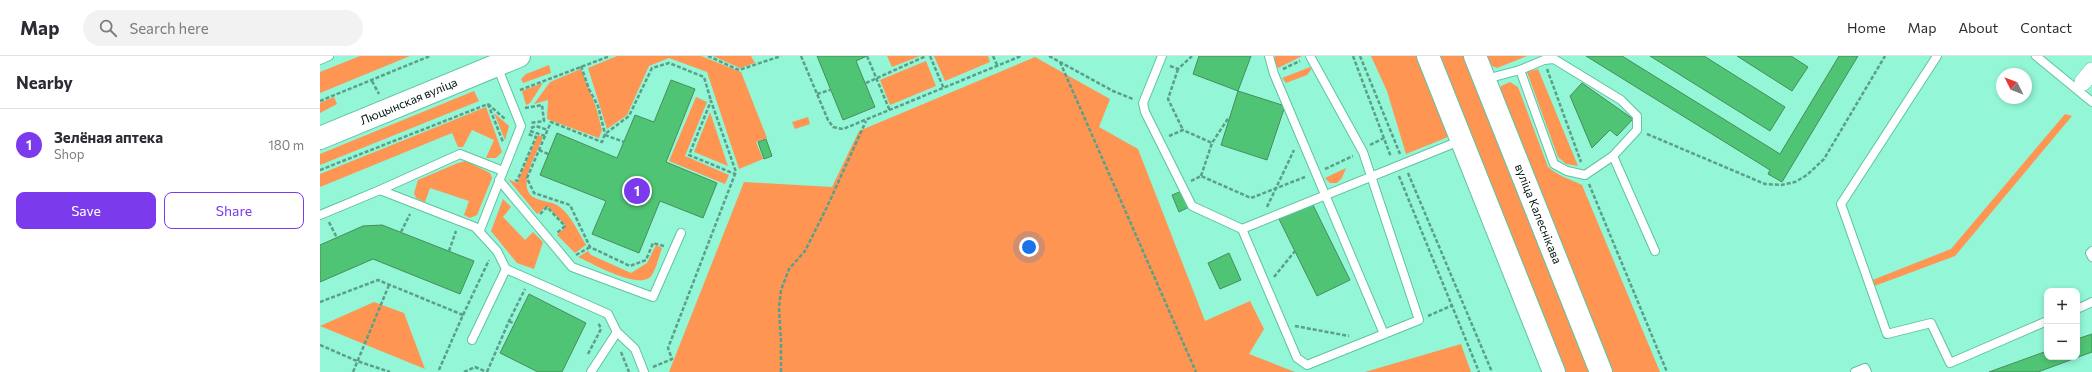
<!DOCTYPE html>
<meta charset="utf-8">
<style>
:root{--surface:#fff;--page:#f2f2f3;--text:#2b2b33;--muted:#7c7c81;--line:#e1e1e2;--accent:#7c3aed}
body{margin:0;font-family:Commissioner,sans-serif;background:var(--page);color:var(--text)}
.controls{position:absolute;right:12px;bottom:12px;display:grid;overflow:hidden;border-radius:8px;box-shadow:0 2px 6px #0003}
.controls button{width:36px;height:36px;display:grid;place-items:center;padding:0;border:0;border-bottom:1px solid var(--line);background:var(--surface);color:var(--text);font:20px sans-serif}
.compass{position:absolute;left:1676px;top:12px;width:36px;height:36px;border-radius:50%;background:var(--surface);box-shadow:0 2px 6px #0003;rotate:312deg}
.you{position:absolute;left:709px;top:191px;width:14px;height:14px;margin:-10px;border:3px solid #fff;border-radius:50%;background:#1a73e8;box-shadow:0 0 0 6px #1a73e833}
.badge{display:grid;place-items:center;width:26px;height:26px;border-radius:50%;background:var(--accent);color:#fff;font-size:13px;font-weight:700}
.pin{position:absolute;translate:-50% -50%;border:2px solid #fff;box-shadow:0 1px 4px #0006}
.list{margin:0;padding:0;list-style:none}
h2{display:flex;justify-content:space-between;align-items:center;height:52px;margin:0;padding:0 16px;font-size:17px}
h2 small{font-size:13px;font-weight:400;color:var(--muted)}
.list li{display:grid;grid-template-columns:26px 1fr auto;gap:12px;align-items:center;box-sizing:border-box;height:72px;padding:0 16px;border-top:1px solid var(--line)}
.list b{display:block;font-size:15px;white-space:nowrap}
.list p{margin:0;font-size:13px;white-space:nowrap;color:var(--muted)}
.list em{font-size:13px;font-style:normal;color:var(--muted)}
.actions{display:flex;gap:8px;padding:12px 16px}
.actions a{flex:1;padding:9px 0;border:1px solid var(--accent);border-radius:8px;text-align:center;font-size:14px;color:var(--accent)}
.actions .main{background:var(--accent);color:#fff}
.icon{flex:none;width:22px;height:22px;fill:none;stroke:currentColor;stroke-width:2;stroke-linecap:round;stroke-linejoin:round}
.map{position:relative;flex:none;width:1772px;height:316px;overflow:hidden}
header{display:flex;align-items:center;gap:24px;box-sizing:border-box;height:56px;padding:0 20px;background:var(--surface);border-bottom:1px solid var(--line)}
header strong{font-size:19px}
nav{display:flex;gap:22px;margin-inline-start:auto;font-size:14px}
.search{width:280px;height:36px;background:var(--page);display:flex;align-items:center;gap:10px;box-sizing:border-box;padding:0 14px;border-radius:22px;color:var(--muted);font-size:15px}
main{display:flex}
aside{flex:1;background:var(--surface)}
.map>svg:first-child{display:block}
.green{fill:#fe9553}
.building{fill:#4fc474;stroke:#478d5b}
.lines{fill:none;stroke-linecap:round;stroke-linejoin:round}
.lane-casing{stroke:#5fc3a4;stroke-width:10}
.street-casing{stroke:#5fc3a4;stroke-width:18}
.secondary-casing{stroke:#5fc3a4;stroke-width:24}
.path{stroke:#5b9f89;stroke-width:2.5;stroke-dasharray:4 2;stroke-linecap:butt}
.lane{stroke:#fff;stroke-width:8}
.street{stroke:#fff;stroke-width:17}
.secondary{stroke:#fff;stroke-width:22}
.labels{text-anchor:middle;stroke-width:3.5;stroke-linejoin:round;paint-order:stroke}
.street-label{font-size:12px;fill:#021610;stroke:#fff}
</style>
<header>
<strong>Map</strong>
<div class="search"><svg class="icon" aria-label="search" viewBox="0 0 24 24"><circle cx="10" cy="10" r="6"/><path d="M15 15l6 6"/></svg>Search here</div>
<nav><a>Home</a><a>Map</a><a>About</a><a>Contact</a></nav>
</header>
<main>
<aside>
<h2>Nearby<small></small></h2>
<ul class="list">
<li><span class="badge">1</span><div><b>Зелёная аптека</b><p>Shop</p></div><em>180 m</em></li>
</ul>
<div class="actions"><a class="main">Save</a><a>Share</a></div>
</aside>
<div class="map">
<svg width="1772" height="316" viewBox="0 0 1772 316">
<rect width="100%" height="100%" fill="#93f6d6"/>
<g class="green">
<path d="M 40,0 L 90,0 L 0,37 L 0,16 Z"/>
<path d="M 297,0 L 381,0 L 421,16 L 447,82 L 436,86 L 443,103 L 419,113 L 387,16 L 349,2 L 329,10 L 307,59 L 287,73 L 268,12 Z"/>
<path d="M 393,0 L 431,0 L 435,7 L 420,12 Z"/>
<path d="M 567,0 L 600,0 L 572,11 Z"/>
<path d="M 614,0 L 668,0 L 670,6 L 625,25 Z"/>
<path d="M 955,0 L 982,0 L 958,12 L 954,5 Z"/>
<path d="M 1051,0 L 1096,0 L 1128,81 L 1086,98 L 1067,35 Z"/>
<path d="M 1119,0 L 1145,0 L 1271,316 L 1245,316 Z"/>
<path d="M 1167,0 L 1207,0 L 1177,12 L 1172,10 Z"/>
<path d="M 715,1 L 790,43 L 779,71 L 818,93 L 885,265 L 930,245 L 944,273 L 929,298 L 975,316 L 349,316 L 424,126 L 512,131 L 539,75 Z"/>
<path d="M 606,5 L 616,30 L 570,49 L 560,24 Z"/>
<path d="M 229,9 L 231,17 L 203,27 L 201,23 L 206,18 Z"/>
<path d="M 990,11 L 991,14 L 987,19 L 966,27 L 962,22 Z"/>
<path d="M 261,13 L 276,51 L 282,74 L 279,82 L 227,63 L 228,44 L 214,48 L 230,26 Z"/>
<path d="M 1218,13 L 1258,110 L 1246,108 L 1238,101 L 1207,16 Z"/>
<path d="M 1190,26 L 1198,31 L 1228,111 C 1238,120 1250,123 1262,129 L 1340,316 L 1290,316 L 1179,38 L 1181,30 Z"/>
<path d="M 223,27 L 210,47 L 206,49 L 202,35 Z"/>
<path d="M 154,35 L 159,45 L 0,109 L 0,98 Z"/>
<path d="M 14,41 L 17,48 L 0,57 L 0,47 Z"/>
<path d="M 376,41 L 387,46 L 365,100 L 409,119 L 405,128 L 349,105 Z"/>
<path d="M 166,51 L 182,96 L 176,102 L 166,102 L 174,84 L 152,74 L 143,91 L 138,91 L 132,77 L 0,131 L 0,118 Z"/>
<path d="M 390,56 L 408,110 L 374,96 Z"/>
<path d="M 174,57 L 189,70 L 185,84 Z"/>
<path d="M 1745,58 L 1752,60 L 1635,200 L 1549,232 L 1550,225 L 1631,193 Z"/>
<path d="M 488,61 L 490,68 L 475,73 L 472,66 Z"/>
<path d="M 218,79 L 223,81 C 218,95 196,130 213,141 C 221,146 232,145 240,151 C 252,161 258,176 266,189 L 255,197 L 237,179 L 246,170 L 227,150 L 217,158 L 188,123 L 197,127 Z"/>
<path d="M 146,105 L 170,117 L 172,122 L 157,159 L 150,162 L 144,159 L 149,145 L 110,132 L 105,146 L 96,142 L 94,137 L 98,124 L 138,107 Z"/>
<path d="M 1026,112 L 1022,122 L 1017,127 L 1010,127 L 1005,122 Z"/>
<path d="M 183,143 L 191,151 L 183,161 L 205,184 L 213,176 L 223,186 L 214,213 L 197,207 L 171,175 Z"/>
<path d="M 336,189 L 342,192 C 339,200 337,211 332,219 C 321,236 272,207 258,201 L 268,195 L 271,199 L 311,217 L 327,207 Z"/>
<path d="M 54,246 L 84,257 L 105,313 L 0,270 Z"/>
<path d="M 1141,288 L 1151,316 L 1045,316 Z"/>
</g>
<g class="building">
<path d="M 497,0 L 547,0 L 536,5 L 555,51 L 523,64 Z"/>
<path d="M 879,0 L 931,0 L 918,35 L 873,18 Z"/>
<path d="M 1266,0 L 1302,0 L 1460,98 L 1519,0 L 1538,0 L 1462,126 L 1448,118 L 1450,114 Z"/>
<path d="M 1330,0 L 1384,0 L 1465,51 L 1450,75 Z"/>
<path d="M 1417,0 L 1471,0 L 1488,11 L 1472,35 Z"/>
<path d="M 351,24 L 375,33 L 346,106 L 397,127 L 383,162 L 340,145 L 319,197 L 272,178 L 286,145 L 220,119 L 237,77 L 297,102 L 315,59 L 334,66 Z"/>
<path d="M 1262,27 L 1313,63 L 1297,80 L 1290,74 L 1272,92 L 1250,40 Z"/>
<path d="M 918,35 L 965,50 L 947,104 L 901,89 Z"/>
<path d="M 446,83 L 452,100 L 444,103 L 438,86 Z"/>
<path d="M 862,135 L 869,151 L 859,156 L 852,139 Z"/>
<path d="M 992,147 L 1030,224 L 997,240 L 959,163 Z"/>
<path d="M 62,169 L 154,205 L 140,238 L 53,203 L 0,226 L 0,189 L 43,170 Z"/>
<path d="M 909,197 L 921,224 L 900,233 L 888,207 Z"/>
<path d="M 209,238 L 266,267 L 242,316 L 218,316 L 180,297 Z"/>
<path d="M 1772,278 L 1772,296 L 1718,316 L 1669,316 L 1727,295 L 1727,301 L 1757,301 L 1757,283 Z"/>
</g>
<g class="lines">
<g class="lane-casing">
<g id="lane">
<path d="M 842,0 L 823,47 L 825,56 L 872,150 L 922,173 L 1142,84"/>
<path d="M 949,0 L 954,18 L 1064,278"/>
<path d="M 1617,0 L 1521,148 L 1567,278 L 1611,267 L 1630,307 L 1727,265"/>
<path d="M 1716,0 L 1772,46"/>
<path d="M 0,4 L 9,0"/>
<path d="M 1200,14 L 1224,4 L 1234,3 L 1301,44 L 1317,60 L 1317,74 L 1293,100"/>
<path d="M 1166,23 L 1200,14 L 1234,108 L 1247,115 L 1265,119 L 1293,100 L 1335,195"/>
<path d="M 179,124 L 252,211 L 333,241 L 361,177"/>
<path d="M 60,134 L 140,98 L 183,115"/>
<path d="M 0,159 L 60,134 L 155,171 L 177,195 L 186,213 L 288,258 L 297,276 L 315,293 L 324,316"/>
<path d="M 922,173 L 977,302 L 987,309 L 1099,264 L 1043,96 L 990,0"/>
<path d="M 160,174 L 201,70 L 177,10"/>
<path d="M 1772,195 L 1770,197 L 1772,201"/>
<path d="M 1757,253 L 1772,246"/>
<path d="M 152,284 L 186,213"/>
<path d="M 271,316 L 297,276"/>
<path d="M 1535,316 L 1545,312 L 1547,316"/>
</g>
</g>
<g class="street-casing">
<path id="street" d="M 1763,26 L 1772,15"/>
</g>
<g class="secondary-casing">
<g id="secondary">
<path d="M 1108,0 L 1234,316"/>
<path id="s1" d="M 1155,0 L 1281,316"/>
<path id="s2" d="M 0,82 L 199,0"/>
</g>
</g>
<g class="path">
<path d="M 388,0 L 419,14 L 461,0"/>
<path d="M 481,0 L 508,64 L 513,71 L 523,73 L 701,0"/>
<path d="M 547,0 L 570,55"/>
<path d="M 610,0 L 624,33"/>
<path d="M 673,0 L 678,11"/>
<path d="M 729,0 L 793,35 L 813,43"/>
<path d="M 1033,0 L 1071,101"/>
<path d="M 1040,0 L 1080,98"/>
<path d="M 740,6 L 876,316"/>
<path d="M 261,10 L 269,33 L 278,50 L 285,78"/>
<path d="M 850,10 L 858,13 L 872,0"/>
<path d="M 858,13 L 848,43 L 863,74"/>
<path d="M 963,13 L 980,5"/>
<path d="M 1227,13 L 1261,106"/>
<path d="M 52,25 L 59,38"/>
<path d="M 546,27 L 606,0"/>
<path d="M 200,34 L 290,0"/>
<path d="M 497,38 L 510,34"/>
<path d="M 0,45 L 110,0"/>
<path d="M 168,48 L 183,86"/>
<path d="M 168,48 L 185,63"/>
<path d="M 205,52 L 222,49 L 224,65 L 210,67"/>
<path d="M 211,72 L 216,70 L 228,74"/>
<path d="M 210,75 L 225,80"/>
<path d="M 1327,78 L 1445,128 L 1461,129 L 1475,126 L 1487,119 L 1504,103 L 1565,0"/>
<path d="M 285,79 L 304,86"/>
<path d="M 849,80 L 863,74 L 892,87 L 909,61"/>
<path d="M 1050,89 L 1064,82"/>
<path d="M 219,94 L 228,98"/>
<path d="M 1005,113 L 1033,100"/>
<path d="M 0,114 L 168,48"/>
<path d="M 1088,117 L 1172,316"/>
<path d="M 881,120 L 892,87"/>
<path d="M 1079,120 L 1159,316"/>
<path d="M 195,124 L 197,125 L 216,81 L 208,78"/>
<path d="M 871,125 L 881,120 L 931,142 L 985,121"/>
<path d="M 1269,128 L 1347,316"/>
<path d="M 947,151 L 974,94"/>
<path d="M 220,158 L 227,151 L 245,170 L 237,177"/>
<path d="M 9,166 L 17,182"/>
<path d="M 81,176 L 90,158"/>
<path d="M 344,190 L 333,187 L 326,204 L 310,210 L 270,191 L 250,149 L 214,137 L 207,122 L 231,66 L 282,86 L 285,78 L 309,60 L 332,12 L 349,7 L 384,21 L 391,45"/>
<path d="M 129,195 L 136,175"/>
<path d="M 256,199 L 270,191"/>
<path d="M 954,221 L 975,195"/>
<path d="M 0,246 L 58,224 L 143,259 L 118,316"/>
<path d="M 143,259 L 169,204"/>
<path d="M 1108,260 L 1133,249"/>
<path d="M 189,265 L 195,268"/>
<path d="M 975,270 L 1029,280"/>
<path d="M 0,289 L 37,305 L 70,316"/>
<path d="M 301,296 L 309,316"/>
<path d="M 268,298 L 281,273 L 278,266"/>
<path d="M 333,311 L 352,303 L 348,292 L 415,118 L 416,116 L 391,45 L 369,99 L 415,118"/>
<path d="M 33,316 L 69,229"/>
<path d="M 144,316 L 155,311 L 167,316"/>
<path d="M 167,316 L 189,265 L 205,233"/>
<path d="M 461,316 L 461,286 L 459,252 L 461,234 L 469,213 L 485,195 L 507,151 L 546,65"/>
</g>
<use href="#lane" class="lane"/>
<use href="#street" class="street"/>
<use href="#secondary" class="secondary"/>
</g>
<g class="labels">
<g class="street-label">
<text dy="4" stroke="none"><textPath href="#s2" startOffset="96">Люцынская вуліца</textPath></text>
<text dy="4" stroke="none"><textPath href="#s1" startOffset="170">вуліца Калеснікава</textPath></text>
</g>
</g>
</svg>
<div class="controls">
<button>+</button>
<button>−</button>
</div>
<svg class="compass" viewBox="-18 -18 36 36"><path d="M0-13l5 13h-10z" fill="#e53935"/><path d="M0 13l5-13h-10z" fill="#7c7c81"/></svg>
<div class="you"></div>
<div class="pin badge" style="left:317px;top:135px">1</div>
</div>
</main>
